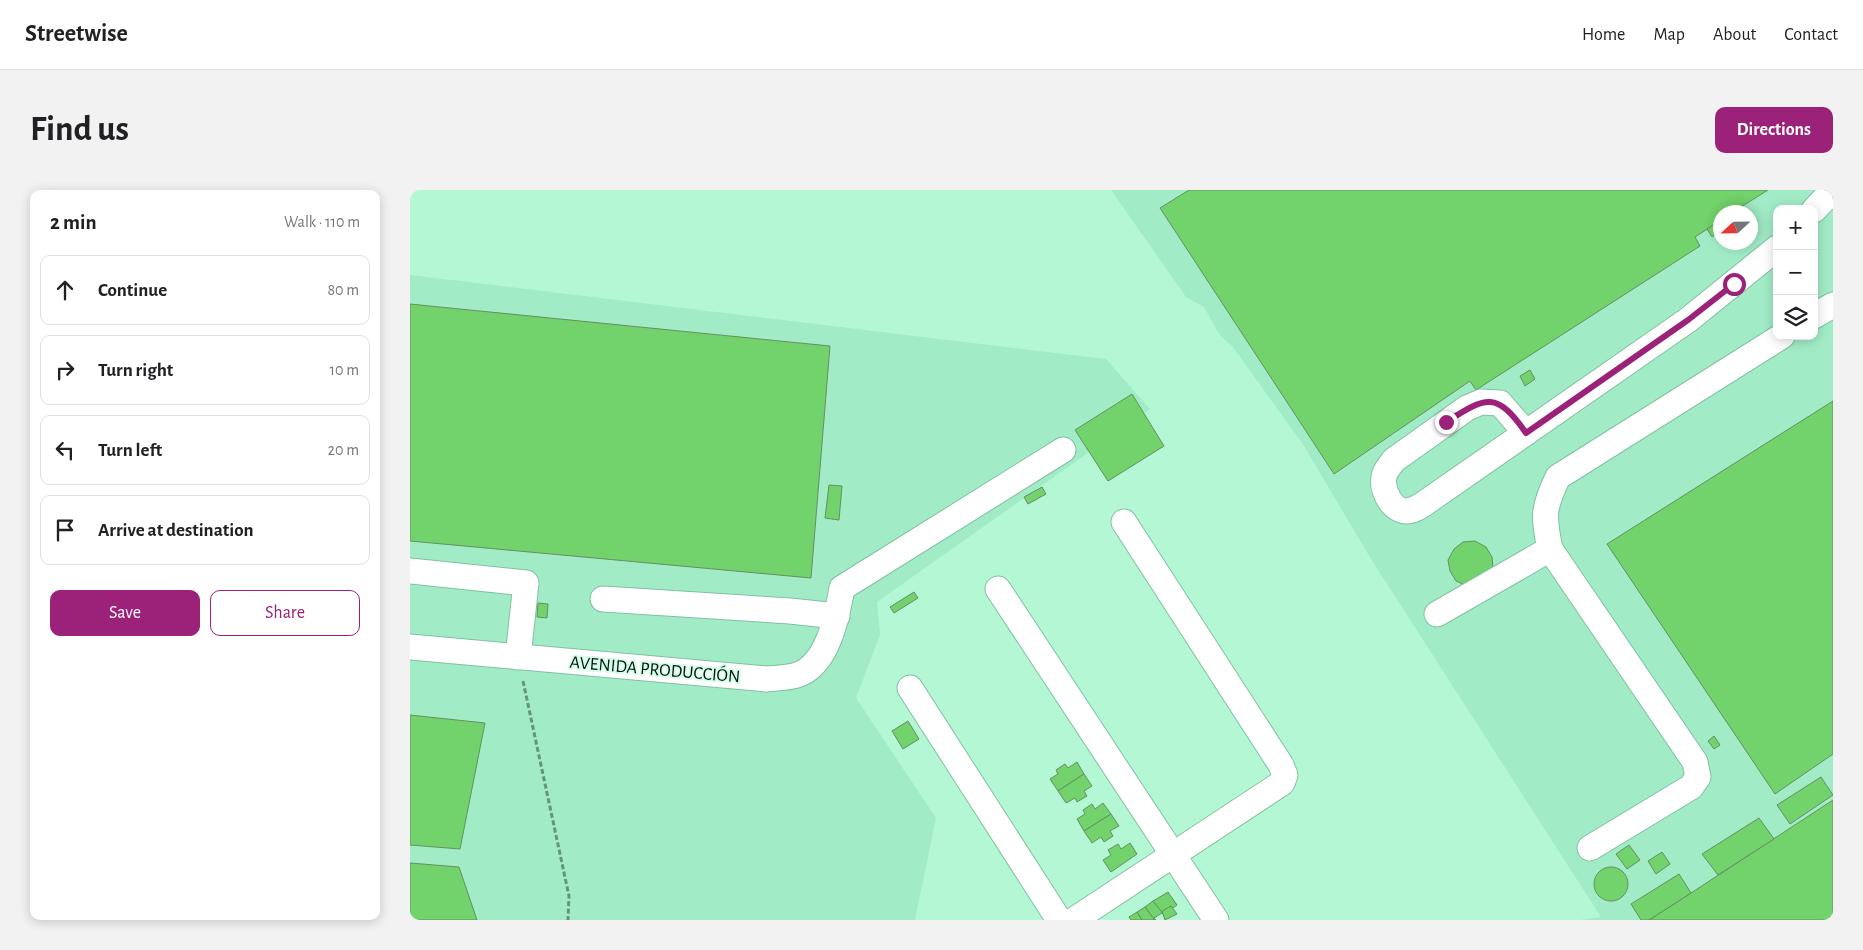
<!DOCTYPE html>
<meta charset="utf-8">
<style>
:root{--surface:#fff;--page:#f2f2f2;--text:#202124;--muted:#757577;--line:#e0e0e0;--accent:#9c2179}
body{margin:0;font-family:"Alegreya Sans",sans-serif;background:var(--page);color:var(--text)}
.controls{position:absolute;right:15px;top:15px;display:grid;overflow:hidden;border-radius:10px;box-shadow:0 2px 12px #0003}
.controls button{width:45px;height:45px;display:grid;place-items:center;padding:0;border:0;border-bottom:1px solid var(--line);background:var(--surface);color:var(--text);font:25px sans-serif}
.compass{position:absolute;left:1303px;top:15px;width:45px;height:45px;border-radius:50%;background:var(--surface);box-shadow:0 2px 12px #0003;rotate:248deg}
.stop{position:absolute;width:15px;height:15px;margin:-11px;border:4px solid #9c2179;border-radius:50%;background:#fff}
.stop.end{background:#9c2179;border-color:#fff;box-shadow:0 1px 5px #0008}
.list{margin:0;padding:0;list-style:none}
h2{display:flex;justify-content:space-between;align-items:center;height:65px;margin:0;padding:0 20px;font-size:21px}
h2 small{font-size:16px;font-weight:400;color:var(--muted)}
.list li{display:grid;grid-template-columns:32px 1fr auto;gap:15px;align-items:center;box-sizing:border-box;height:70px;margin:0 10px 10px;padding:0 10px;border:1px solid var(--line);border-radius:10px}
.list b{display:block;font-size:19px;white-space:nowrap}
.list em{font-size:16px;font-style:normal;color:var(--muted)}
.actions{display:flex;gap:10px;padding:15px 20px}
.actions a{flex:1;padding:11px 0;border:1px solid var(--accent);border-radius:10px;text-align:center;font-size:18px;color:var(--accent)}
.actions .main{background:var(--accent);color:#fff}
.icon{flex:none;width:28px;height:28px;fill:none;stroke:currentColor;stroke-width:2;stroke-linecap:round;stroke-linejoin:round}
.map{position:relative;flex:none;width:1423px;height:730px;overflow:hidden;border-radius:10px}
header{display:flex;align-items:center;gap:30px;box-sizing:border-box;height:70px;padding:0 25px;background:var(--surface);border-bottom:1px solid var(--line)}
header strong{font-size:24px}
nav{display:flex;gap:28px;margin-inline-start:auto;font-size:18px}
.intro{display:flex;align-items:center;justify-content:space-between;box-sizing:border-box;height:120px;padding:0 30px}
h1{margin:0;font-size:35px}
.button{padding:12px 22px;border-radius:10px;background:var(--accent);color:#fff;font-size:18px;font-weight:700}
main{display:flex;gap:30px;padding:0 30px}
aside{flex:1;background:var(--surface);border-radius:10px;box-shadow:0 2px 12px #0003}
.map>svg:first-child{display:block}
.built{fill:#a1ecc7;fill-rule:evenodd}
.building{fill:#72d26b;stroke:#668f62}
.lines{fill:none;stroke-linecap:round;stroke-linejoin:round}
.minor-casing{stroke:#80c1a1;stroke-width:27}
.path{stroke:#65947c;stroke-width:3;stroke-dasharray:5 2.5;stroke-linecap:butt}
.minor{stroke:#fff;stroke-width:25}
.route{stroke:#9c2179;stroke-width:6}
.labels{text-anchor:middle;stroke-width:4;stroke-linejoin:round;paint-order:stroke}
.street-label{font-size:18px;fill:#00150b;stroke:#d6fde9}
</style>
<header>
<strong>Streetwise</strong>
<nav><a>Home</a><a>Map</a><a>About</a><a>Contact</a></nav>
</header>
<div class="intro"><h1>Find us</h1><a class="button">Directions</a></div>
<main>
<aside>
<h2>2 min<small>Walk · 110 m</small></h2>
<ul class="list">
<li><svg class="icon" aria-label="ahead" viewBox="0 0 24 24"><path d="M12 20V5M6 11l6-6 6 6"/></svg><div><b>Continue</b></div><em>80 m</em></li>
<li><svg class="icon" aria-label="right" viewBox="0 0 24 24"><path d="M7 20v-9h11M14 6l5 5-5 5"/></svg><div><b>Turn right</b></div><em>10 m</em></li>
<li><svg class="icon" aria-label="left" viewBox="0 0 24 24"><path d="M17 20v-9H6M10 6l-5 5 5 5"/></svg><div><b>Turn left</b></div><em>20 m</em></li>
<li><svg class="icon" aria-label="arrive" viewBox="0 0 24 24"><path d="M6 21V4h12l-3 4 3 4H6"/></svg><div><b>Arrive at destination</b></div></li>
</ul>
<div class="actions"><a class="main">Save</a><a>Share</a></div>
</aside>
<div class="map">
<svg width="1423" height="730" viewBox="0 0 1423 730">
<rect width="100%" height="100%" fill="#b4f7d5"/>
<g class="built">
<path d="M 701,0 L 1423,0 L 1423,730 L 1170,730 L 1191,727 L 961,369 L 894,256 L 823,157 L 809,144 L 794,117 L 776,107 ZM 1367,19 L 1404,19 L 1404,146 L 1367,146 ZM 1310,22 L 1340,22 L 1340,52 L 1310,52 Z"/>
<path d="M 0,85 L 696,169 L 740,219 L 467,412 L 470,445 L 446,508 L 526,628 L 505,730 L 0,730 Z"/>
</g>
<g class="building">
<path d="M 779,0 L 1358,0 L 1323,22 L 1310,22 L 1310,31 L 1285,47 L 1290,56 L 1066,200 L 1060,191 L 924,284 L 750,18 Z"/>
<path d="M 1308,32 L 1310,41 L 1302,47 L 1297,39 Z"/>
<path d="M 0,114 L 420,156 L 401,388 L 0,351 Z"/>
<path d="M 1120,180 L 1125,189 L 1115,196 L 1110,186 Z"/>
<path d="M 722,204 L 754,256 L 698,291 L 665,240 Z"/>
<path d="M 1423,211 L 1423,564 L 1365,604 L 1197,354 Z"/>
<path d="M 419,295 L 432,296 L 429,330 L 415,328 Z"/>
<path d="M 632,297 L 636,304 L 618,314 L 614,307 Z"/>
<path d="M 1065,351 L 1076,357 L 1082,367 L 1083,378 L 1057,396 L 1046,391 L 1040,381 L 1038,370 L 1044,359 L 1053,352 Z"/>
<path d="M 504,402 L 508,408 L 484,423 L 480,417 Z"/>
<path d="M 128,413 L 138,414 L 137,428 L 127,427 Z"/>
<path d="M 0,525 L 75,533 L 50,659 L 0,655 Z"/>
<path d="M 498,531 L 509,549 L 493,559 L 482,541 Z"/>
<path d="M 1304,546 L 1310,555 L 1304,559 L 1298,551 Z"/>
<path d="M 667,572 L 674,584 L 648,601 L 640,589 L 648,584 L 646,580 L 655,574 L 658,578 Z"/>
<path d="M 674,584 L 682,596 L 674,601 L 677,606 L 667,612 L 665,608 L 656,613 L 648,601 Z"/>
<path d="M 1411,587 L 1423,605 L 1380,634 L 1367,615 Z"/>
<path d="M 1423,610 L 1423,730 L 1239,730 L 1281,703 Z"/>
<path d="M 693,613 L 701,624 L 674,641 L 667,629 L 675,624 L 673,620 L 682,614 L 685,619 Z"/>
<path d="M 701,624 L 709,636 L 700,641 L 703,646 L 694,652 L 691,647 L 682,653 L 674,641 Z"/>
<path d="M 1349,628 L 1364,649 L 1308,685 L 1292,664 Z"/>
<path d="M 720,653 L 727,664 L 701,682 L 693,670 L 701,665 L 698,660 L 708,654 L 711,659 Z"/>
<path d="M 1219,655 L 1230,670 L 1217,679 L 1206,664 Z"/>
<path d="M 1252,662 L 1260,674 L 1246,684 L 1238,671 Z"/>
<path d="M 0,673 L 49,677 L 67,730 L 0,730 Z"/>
<circle cx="1201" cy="694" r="17"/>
<path d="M 1269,684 L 1281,703 L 1239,730 L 1231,730 L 1221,714 Z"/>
<path d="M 758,702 L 767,715 L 763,718 L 761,716 L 751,723 L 743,711 Z"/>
<path d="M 743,711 L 755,726 L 752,723 L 744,728 L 746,730 L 744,730 L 735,717 Z"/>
<path d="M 761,716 L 767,724 L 755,730 L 752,721 Z"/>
<path d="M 735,717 L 744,729 L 743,730 L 732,730 L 727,722 Z"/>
<path d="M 727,722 L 732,730 L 721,730 L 719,727 Z"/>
</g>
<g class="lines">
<g class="minor-casing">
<g id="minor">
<path d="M 1404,20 L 1423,0"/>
<path d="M 1404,126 L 1423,115"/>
<path d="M 1116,243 L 1090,213 L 1071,212 L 1057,218 L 984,270 C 981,274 977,279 975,283 C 970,297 980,320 996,321 C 1003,321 1009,317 1015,313 L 1278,130 L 1367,58"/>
<path d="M 1140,359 L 1285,572 L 1288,587 L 1281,597 L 1180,658"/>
<path d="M 0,381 L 116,393 L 108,467"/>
<path d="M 588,399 L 806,730"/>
<path d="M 193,409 L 380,421 L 427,426"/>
<path d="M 1027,424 L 1140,359 C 1133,326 1133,318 1148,287 L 1372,146"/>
<path d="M 0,457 L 356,489 C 366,488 378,488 387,485 C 418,475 427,426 432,398 L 653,260"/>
<path d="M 500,498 L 649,730"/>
<path d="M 664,730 L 872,593 L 875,585 L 871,575 L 714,332"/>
</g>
</g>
<path class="path" d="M 113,491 L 159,706 L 158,730"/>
<use href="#minor" class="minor"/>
</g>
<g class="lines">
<path class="route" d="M 1036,232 C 1076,207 1086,200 1116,243 L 1278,130 L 1324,94"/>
</g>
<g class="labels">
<g class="street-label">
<text transform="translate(245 479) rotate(5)" y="6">AVENIDA PRODUCCIÓN</text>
</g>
</g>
</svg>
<div class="controls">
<button>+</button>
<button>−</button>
<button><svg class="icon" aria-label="layers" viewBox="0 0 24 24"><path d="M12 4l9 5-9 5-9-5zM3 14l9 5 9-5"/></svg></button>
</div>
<svg class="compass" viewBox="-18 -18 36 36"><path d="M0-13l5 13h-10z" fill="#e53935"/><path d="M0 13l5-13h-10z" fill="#757577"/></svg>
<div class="stop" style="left:1324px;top:94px"></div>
<div class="stop end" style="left:1036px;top:232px"></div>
</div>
</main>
